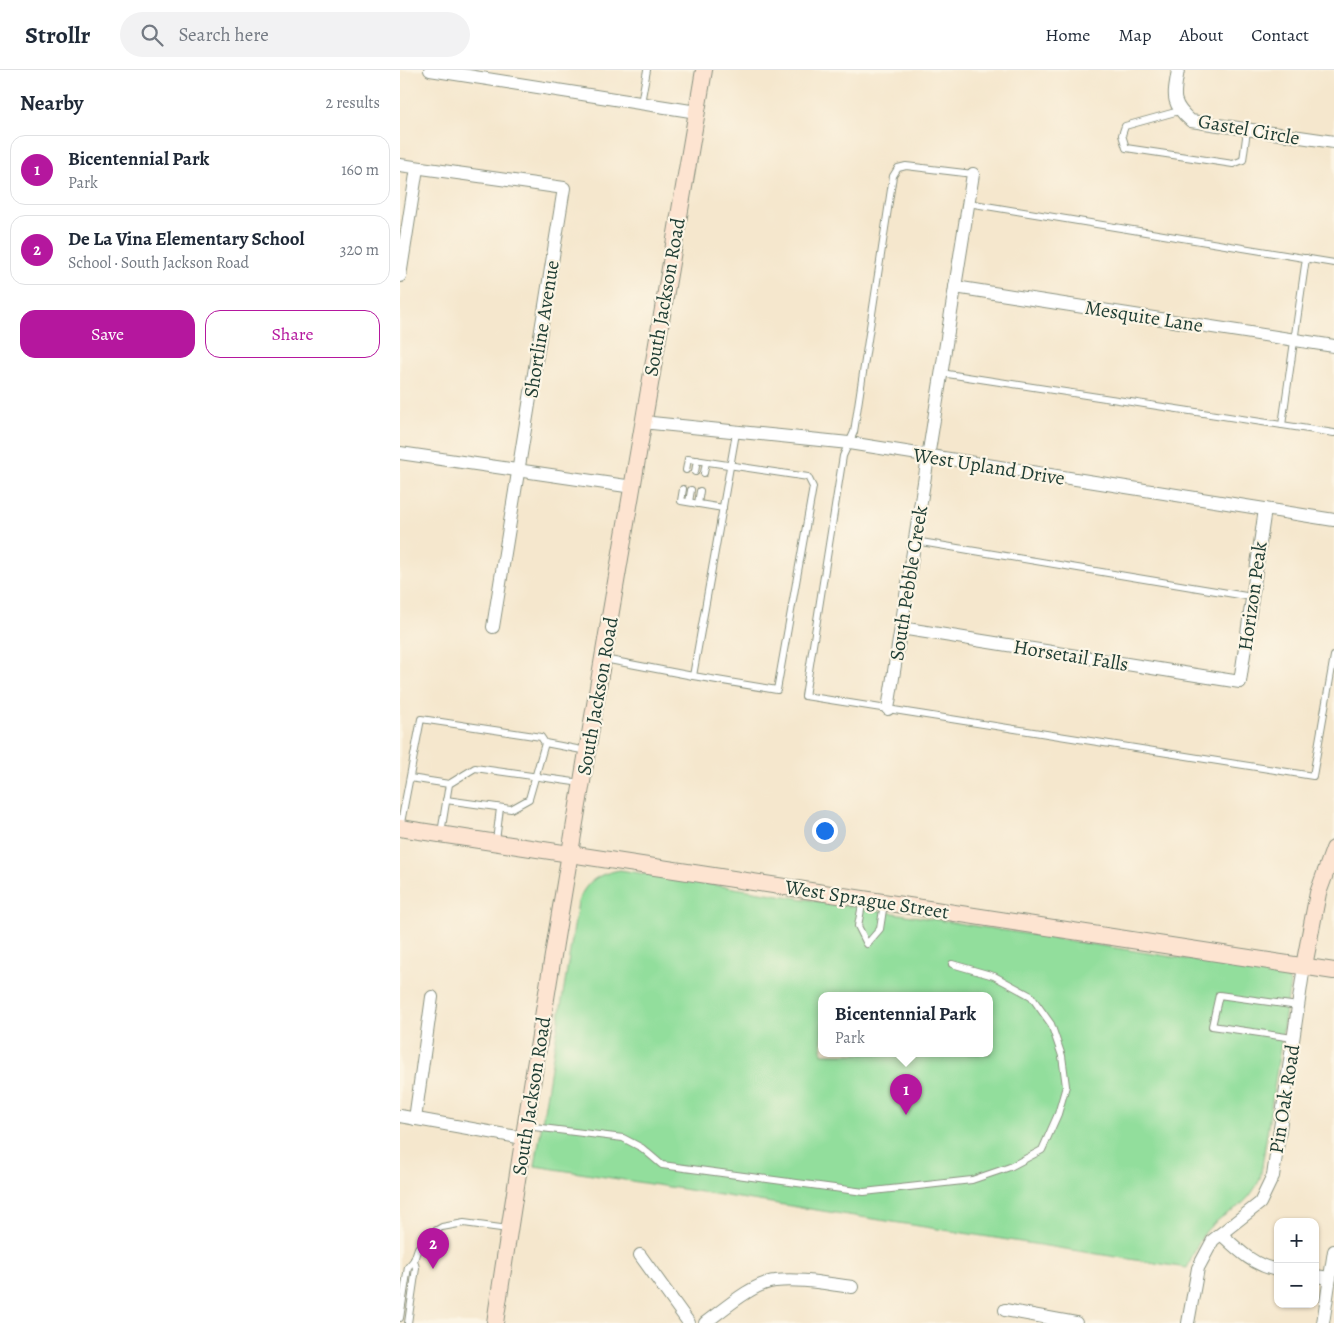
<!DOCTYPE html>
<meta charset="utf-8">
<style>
:root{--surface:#fff;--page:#f2f2f3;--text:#1f2937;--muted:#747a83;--line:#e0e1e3;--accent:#b5179e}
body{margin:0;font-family:Alegreya,serif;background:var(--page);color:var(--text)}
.controls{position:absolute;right:15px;bottom:15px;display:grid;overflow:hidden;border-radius:10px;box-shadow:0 1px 4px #0004}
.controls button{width:45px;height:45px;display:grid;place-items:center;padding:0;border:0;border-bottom:1px solid var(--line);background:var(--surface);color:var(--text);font:25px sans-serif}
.you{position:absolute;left:424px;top:760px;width:18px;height:18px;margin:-12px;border:4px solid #fff;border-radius:50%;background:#1a73e8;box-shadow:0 0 0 8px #1a73e833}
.badge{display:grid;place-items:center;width:32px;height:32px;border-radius:50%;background:var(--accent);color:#fff;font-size:16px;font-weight:700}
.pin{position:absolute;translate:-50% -41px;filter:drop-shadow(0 1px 2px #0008)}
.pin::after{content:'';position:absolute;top:26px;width:18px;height:15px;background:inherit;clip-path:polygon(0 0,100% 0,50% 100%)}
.popup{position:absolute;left:418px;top:922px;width:175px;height:65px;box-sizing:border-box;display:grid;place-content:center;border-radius:10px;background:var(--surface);filter:drop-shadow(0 1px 4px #0005);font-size:16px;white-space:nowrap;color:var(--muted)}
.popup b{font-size:19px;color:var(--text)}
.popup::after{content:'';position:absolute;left:50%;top:100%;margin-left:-10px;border:10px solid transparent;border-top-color:var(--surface)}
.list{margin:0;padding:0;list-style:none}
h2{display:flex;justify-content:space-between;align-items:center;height:65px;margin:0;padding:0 20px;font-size:21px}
h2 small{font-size:16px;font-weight:400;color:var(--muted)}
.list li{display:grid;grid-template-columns:32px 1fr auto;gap:15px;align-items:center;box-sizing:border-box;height:70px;margin:0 10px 10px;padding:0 10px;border:1px solid var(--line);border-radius:15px}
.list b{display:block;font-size:19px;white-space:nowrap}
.list p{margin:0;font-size:16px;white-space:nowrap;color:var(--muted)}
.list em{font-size:16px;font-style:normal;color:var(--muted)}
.actions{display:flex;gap:10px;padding:15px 20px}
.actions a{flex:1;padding:11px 0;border:1px solid var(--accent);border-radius:15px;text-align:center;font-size:18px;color:var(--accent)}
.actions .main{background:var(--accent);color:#fff}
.icon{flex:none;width:28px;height:28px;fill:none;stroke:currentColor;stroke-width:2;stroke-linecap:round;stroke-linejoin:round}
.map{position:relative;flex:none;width:934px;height:1253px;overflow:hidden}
header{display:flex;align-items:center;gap:30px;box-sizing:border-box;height:70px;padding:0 25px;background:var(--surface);border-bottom:1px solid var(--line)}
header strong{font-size:24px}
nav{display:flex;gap:28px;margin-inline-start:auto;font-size:18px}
.search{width:350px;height:45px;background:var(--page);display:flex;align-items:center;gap:12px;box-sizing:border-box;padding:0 18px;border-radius:28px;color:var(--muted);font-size:19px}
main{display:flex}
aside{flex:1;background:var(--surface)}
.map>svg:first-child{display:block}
.green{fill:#92de9c;stroke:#588e68;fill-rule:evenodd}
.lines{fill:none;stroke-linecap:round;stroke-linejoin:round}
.lane-casing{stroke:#8a9280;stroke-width:8}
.street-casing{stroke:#8a9280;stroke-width:14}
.secondary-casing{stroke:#8a9280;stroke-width:18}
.lane{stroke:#fff;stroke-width:6}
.street{stroke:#fff;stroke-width:12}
.secondary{stroke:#fde4d1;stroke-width:16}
.labels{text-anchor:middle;stroke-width:4.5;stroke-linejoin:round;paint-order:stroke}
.street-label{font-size:20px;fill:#1f3d34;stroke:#fcf5e5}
</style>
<header>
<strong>Strollr</strong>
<div class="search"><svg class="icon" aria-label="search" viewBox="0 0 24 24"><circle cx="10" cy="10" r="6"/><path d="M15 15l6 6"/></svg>Search here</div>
<nav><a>Home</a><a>Map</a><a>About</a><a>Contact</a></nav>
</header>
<main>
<aside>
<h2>Nearby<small>2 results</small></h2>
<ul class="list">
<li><span class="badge">1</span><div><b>Bicentennial Park</b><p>Park</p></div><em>160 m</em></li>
<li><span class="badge">2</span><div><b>De La Vina Elementary School</b><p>School · South Jackson Road</p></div><em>320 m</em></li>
</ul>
<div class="actions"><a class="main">Save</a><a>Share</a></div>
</aside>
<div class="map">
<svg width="934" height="1253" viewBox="0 0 934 1253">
<rect width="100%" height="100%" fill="#fcf5e5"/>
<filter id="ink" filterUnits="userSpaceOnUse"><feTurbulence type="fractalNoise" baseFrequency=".02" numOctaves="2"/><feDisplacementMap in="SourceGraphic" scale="10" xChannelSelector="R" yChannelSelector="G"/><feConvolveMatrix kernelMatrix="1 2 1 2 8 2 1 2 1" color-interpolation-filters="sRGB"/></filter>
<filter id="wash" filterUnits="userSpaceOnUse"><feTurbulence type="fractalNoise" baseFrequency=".0096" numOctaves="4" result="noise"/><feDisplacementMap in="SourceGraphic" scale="20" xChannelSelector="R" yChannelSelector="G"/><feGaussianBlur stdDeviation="1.12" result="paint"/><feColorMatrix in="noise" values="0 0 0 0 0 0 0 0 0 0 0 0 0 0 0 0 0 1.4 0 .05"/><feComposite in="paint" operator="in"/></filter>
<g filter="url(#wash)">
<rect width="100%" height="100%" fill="#f5e7cd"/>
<path class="green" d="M 220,800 L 881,904 L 888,908 L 890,914 L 860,1109 C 844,1141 832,1136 810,1157 C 800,1166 793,1186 787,1198 L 135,1096 L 178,832 C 186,811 198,804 220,800 ZM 422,926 L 590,926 L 590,984 L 422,984 Z"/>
</g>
<g filter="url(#ink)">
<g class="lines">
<g class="lane-casing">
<g id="lane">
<path d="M 241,33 L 247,0"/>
<path d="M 779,41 L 725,56 L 722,65 L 726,78 L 833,94 L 843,90 L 847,60"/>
<path d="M 573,104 L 506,96 L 498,98 L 493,106 L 454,362 L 443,386 L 405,626 L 913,706 L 934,586"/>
<path d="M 568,133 L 934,193"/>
<path d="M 541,303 L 934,363"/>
<path d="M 882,355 L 906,188"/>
<path d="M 286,400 L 288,389 L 408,407 L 413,417 L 377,620 L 293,606"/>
<path d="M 295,402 L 297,390"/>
<path d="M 304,403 L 306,392"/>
<path d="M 283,419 L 281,431 L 323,438"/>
<path d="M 289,432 L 291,420"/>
<path d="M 298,434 L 300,421"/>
<path d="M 515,471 L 852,527"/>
<path d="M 204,589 L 293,606 L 336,363"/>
<path d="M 10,708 L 49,714"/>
<path d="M 46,730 L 111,739 L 129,729 L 145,673"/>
<path d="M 0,758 L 21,649 L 141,667 L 145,673 L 187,681"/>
<path d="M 41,763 L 49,714 L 75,698 L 181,713"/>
<path d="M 96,771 L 100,738"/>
<path d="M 463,829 L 458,856 L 467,874 L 480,859 L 484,833"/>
<path d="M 893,968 L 812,956 L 819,925 L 898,936"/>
<path d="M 126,1056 L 223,1068 L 242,1078 L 262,1095 L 464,1122 L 572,1110 L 610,1097 L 642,1080 L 658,1044 L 666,1016 L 662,986 L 651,954 L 631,926 L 594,906 L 552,894"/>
<path d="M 0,1248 L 8,1197 L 14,1190 L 18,1178 L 33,1162 L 42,1157 L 64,1153 L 108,1159"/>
<path d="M 8,1253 L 16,1198 L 14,1190"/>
</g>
</g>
<g class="street-casing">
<g id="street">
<path d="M 30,0 L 297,42"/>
<path d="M 778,0 C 774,25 770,33 791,51 L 934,72"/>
<path d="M 0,95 L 164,118 L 93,557"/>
<path d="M 0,206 L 17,98"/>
<path d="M 555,217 L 934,276"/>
<path d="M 242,352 L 449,373 L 934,450"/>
<path d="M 0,383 L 233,417"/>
<path d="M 501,558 L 840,612 L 865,439"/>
<path d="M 488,639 L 573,104"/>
<path d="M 0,1046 L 123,1068"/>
<path d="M 15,1049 L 32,927"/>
<path d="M 821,1164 C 838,1180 854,1196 878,1200"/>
<path d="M 240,1185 L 289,1253"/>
<path d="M 915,1206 L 930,1208"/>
<path d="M 605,1240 L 676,1253"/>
<path d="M 305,1253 C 323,1240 353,1213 375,1211 C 400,1208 427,1214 452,1217"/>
<path d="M 788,1253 L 798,1198 L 813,1170 L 860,1133 L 873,1106 L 904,896"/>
<path d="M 923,1253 L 934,1181"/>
</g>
</g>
<g class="secondary-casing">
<g id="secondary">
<path d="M 0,758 L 934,901"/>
<path d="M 904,896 L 918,823 L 934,779"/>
<path d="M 95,1253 C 158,834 233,417 304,0"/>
</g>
</g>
<use href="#lane" class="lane"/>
<use href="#street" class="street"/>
<use href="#secondary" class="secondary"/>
</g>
</g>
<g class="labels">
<g class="street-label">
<text transform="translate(849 59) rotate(10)" y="7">Gastel Circle</text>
<text transform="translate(264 227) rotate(-80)" y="7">South Jackson Road</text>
<text transform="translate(744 246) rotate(9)" y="7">Mesquite Lane</text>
<text transform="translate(141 259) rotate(-81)" y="7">Shortline Avenue</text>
<text transform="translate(589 396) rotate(9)" y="7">West Upland Drive</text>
<text transform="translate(508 513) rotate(-81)" y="7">South Pebble Creek</text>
<text transform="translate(852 526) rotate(-82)" y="7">Horizon Peak</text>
<text transform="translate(671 585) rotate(9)" y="7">Horsetail Falls</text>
<text transform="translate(197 626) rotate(-80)" y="7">South Jackson Road</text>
<text transform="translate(467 829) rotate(9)" y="7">West Sprague Street</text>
<text transform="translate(131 1026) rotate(-81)" y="7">South Jackson Road</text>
<text transform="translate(884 1029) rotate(-81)" y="7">Pin Oak Road</text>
</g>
</g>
</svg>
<div class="controls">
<button>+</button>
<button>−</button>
</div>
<div class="you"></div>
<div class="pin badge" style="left:506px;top:1045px">1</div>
<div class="popup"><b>Bicentennial Park</b>Park</div>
<div class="pin badge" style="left:33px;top:1199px">2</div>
</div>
</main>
